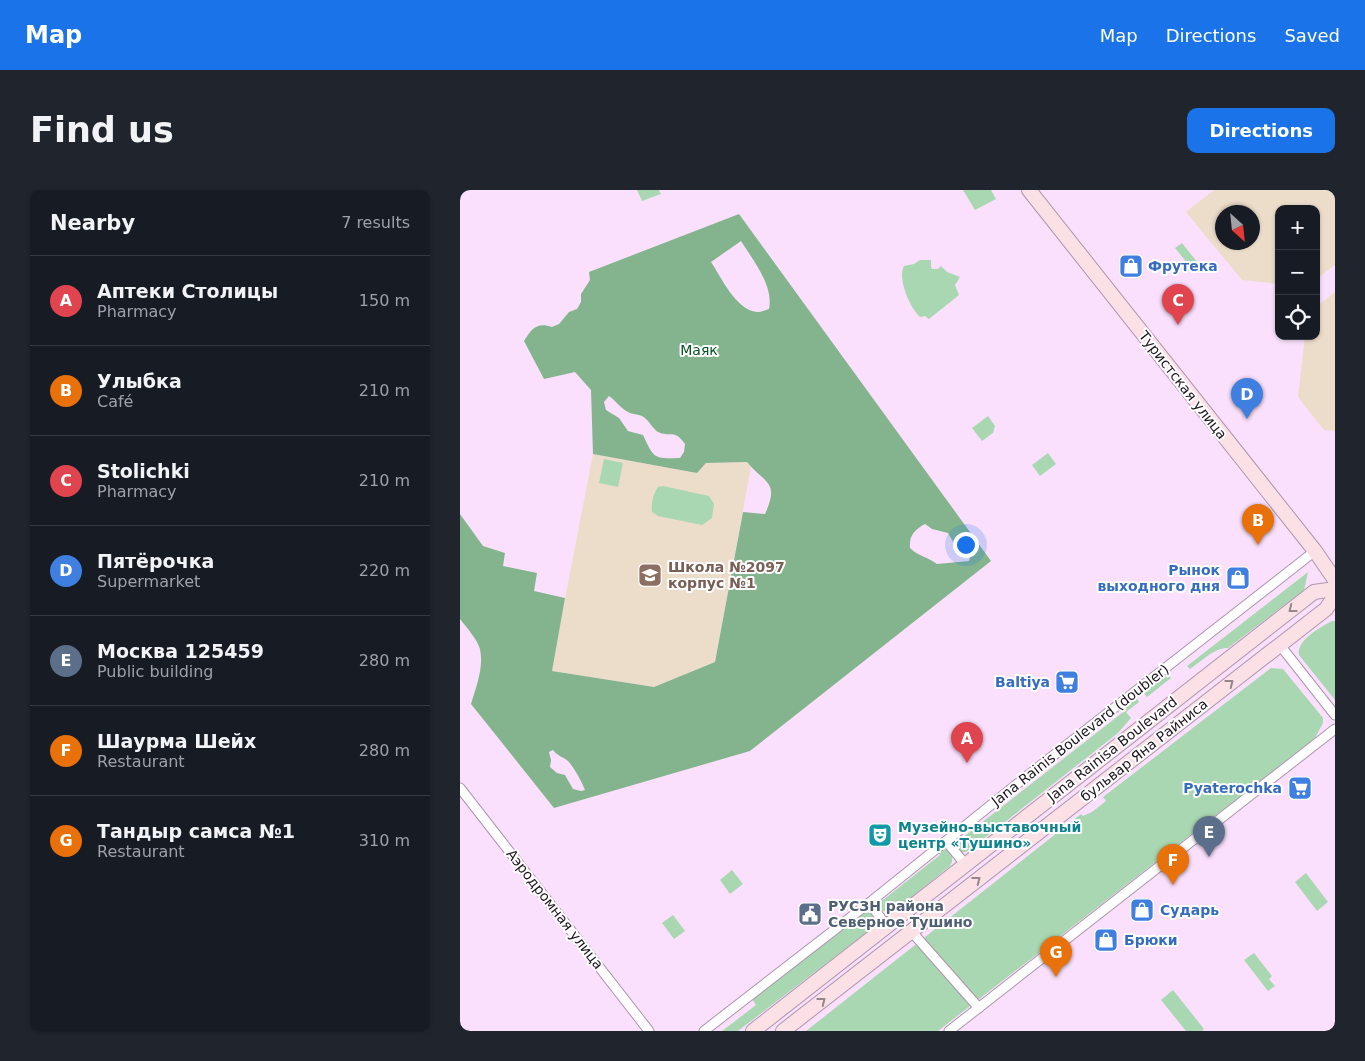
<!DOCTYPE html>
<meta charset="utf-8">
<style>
:root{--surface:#171b24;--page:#20242c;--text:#f1f3f6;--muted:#9ea1a6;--line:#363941;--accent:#1a73e8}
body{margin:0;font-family:"DejaVu Sans",sans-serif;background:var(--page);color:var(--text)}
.controls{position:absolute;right:15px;top:15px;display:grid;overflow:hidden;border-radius:10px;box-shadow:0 1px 4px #0004}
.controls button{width:45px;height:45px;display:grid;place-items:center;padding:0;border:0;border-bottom:1px solid var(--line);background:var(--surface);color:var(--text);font:25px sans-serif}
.compass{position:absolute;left:755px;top:15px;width:45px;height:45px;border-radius:50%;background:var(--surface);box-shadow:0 1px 4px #0004;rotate:153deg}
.you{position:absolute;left:505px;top:354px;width:18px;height:18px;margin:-12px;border:4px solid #fff;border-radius:50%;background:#1a73e8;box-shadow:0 0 0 8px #1a73e833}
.badge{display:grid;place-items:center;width:32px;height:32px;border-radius:50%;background:var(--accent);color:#fff;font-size:16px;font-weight:700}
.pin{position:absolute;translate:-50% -41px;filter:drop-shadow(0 1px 2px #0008)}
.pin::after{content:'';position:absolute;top:26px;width:18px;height:15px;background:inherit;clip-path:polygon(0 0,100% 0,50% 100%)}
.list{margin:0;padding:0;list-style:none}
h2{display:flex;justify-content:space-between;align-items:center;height:65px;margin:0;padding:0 20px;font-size:21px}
h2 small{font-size:16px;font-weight:400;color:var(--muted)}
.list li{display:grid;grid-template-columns:32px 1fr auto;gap:15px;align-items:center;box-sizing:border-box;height:90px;padding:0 20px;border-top:1px solid var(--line)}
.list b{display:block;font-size:19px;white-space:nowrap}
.list p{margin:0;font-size:16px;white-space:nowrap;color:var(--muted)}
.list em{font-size:16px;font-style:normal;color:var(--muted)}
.icon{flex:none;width:28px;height:28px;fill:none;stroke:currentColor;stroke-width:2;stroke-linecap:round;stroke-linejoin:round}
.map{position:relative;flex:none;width:875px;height:841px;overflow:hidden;border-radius:10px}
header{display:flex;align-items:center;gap:30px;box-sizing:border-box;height:70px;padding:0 25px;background:var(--accent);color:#fff}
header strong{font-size:24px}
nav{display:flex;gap:28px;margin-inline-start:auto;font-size:18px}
.intro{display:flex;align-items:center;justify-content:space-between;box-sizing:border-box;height:120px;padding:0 30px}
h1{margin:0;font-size:35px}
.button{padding:12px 22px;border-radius:10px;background:var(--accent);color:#fff;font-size:18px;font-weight:700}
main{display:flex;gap:30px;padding:0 30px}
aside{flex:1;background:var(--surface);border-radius:10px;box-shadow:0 1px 4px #0004}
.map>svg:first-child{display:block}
.education{fill:#ecddcb;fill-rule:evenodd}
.green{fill:#a9d7b1}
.forest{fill:#84b48d;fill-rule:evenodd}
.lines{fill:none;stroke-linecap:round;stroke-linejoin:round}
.minor-casing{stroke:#ad95af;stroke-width:11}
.secondary-casing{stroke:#ad95af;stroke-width:16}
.minor{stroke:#fff;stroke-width:9}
.secondary{stroke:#fbe1e5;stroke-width:14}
.oneway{stroke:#97858b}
.labels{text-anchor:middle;stroke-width:4;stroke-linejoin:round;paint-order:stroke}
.shop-label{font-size:14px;font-weight:bold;fill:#366cbe;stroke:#fff;text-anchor:start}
.park-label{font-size:14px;fill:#045323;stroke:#fff}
.street-label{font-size:14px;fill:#1d141d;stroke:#fff}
.education-label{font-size:14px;font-weight:bold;fill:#785e54;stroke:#fff;text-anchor:start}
.culture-label{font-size:14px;font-weight:bold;fill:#0d838f;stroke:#fff;text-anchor:start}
.service-label{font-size:14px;font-weight:bold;fill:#4e5e75;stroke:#fff;text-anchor:start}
</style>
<header>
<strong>Map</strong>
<nav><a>Map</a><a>Directions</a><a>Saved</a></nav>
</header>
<div class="intro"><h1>Find us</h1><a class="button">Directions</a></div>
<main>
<aside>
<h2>Nearby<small>7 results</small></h2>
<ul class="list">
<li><span class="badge" style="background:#e0444e">A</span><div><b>Аптеки Столицы</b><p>Pharmacy</p></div><em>150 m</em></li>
<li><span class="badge" style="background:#e8710a">B</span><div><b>Улыбка</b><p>Café</p></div><em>210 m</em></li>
<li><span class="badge" style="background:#e0444e">C</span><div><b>Stolichki</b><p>Pharmacy</p></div><em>210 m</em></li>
<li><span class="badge" style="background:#3f7fe0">D</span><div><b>Пятёрочка</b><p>Supermarket</p></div><em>220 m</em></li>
<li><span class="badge" style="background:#5c6f8a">E</span><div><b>Москва 125459</b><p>Public building</p></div><em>280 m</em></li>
<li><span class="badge" style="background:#e8710a">F</span><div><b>Шаурма Шейх</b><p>Restaurant</p></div><em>280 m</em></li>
<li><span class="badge" style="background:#e8710a">G</span><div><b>Тандыр самса №1</b><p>Restaurant</p></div><em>310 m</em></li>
</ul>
</aside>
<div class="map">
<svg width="875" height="841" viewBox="0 0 875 841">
<rect width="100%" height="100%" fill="#fae0fc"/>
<g class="education">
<path d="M 754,0 L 875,0 L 875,75 L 856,89 L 856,19 L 819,19 L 819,94 L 782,90 L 726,22 ZM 762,22 L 792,22 L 792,52 L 762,52 Z"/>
<path d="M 875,102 L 875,241 L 864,240 L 838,207 L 845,146 L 856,146 L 856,117 Z"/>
<path d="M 133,264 L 237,283 L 246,273 L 287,272 L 291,277 L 255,472 L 194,497 L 91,481 Z"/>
</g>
<g class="green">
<path d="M 177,0 L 199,0 L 201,4 L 182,11 Z"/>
<path d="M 503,0 L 531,0 L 536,9 L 515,20 Z"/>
<path d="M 722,53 L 742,78 L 735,83 L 715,58 Z"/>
<path d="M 460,70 L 471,70 L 471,77 L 472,79 L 478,79 L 481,76 L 487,82 L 500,87 L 495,95 L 499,105 L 469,129 L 465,126 L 460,127 C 450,118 437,88 444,76 L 454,74 Z"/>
<path d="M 528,226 L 535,236 L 533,243 L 522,251 L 512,238 Z"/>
<path d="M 588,263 L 596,274 L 580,286 L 572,275 Z"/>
<path d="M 144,269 L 163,273 L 158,297 L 139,293 Z"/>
<path d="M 203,296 L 249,306 L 254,314 L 252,328 L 242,335 L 198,326 L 192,322 C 191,314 193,304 198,297 Z"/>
<path d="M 848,382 L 844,400 L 768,458 C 756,457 740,472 730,479 L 727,476 Z"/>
<path d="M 872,431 L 875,431 L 875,510 L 839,465 C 836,450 861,437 872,431 Z"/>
<path d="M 811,478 L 823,479 L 863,528 L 863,533 L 855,548 L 478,841 L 346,841 L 621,624 L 623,626 L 632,622 L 646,611 L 643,607 Z"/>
<path d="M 707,483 L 711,488 L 687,507 L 683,502 Z"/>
<path d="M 676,507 L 679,512 L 666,522 L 671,528 L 658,543 L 508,661 L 501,663 L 494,655 L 494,649 L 497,652 L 667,519 L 665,516 Z"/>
<path d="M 482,659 L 486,659 L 492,664 L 492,672 L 490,676 L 434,721 C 423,724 413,718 420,707 L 423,710 L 480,665 L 477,661 Z"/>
<path d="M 272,680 L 283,694 L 270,704 L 260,690 Z"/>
<path d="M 846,683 L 868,712 L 857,721 L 835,692 Z"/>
<path d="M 404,722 L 410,723 L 414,727 L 414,733 L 411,739 L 278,841 L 262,841 L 296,815 L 292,809 Z"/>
<path d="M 213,725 L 225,741 L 214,749 L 202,733 Z"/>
<path d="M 794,763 L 812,786 L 809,789 L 815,796 L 808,801 L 784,770 Z"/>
<path d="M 713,800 L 744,839 L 742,841 L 726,841 L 701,810 Z"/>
</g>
<path class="forest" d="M 279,24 L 531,371 L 290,561 L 94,618 L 11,514 C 16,497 24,478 20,459 C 17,449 7,438 0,429 L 0,324 L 23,356 L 45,363 L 43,376 L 77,383 L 74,401 L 105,408 L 92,481 L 194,497 L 255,472 L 283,322 L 305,324 C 320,291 305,294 287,272 L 246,273 L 237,283 L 133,264 L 131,200 L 115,182 L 84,189 L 64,151 C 72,139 76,132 92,137 L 99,134 L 109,122 L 117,119 L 121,112 L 121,104 L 130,90 L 129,82 ZM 281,51 C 293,70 314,96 309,119 C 306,120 301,122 297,122 C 276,120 261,87 251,72 ZM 149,206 C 156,211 162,220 170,223 C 176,225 180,224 185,228 C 190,232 193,239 198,242 C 211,248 214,238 225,254 L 224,262 L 220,268 C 193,269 194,268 183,245 L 168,241 L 159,228 L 146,220 L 144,212 ZM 465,334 L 472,339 L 488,343 L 496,357 L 510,367 L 509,371 L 477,374 C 468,367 458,366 450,358 C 449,346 454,340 465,334 ZM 93,560 C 97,566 104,567 109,572 C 116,581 121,590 125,600 L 121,601 L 113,599 L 105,585 L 97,583 L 90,577 L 91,570 L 89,562 Z"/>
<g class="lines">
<g class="minor-casing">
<g id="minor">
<path d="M 819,454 L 875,525"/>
<path d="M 0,598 L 189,841"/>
<path d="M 486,651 L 505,674"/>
<path d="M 409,713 L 427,736"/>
<path d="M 451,741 L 519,818"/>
<path d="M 244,841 L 409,713 L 562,590 L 855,361"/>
<path d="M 489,841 L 875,539"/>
</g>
</g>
<g class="secondary-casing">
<g id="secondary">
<path d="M 569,0 L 855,361 L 875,390"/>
<path d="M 293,841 L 854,402 L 875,399"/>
<path d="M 323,841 L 866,419 L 875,406"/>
</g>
</g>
<use href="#minor" class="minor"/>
<use href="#secondary" class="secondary"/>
</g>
<defs><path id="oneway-chevron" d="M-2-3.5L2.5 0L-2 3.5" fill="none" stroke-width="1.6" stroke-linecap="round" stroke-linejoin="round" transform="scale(1.25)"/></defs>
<g class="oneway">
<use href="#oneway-chevron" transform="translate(832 419) rotate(142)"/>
<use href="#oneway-chevron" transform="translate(770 493) rotate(-38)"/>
<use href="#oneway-chevron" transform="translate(517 690) rotate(-38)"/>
<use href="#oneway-chevron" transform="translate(362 811) rotate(-38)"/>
</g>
<defs>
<g id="shop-square" transform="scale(1.25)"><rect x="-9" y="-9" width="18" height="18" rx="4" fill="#3f7fe0" stroke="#fff"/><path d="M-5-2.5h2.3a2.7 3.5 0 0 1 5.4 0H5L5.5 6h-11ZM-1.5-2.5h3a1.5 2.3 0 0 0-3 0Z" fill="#fff"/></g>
<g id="school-square" transform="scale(1.25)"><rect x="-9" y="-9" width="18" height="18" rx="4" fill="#8d6e63" stroke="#fff"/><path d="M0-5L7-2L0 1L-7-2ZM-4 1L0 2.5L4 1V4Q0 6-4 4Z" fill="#fff"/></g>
<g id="supermarket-square" transform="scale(1.25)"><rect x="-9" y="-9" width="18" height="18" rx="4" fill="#3f7fe0" stroke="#fff"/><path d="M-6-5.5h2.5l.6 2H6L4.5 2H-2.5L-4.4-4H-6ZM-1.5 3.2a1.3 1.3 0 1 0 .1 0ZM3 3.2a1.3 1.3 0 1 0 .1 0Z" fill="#fff"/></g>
<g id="theatre-square" transform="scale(1.25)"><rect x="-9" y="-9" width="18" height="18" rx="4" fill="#0f9aa8" stroke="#fff"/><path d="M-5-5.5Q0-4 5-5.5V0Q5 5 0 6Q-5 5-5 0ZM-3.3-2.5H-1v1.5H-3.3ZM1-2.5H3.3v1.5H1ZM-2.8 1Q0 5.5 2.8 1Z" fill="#fff"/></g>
<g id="civic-square" transform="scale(1.25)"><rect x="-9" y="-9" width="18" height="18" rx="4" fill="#5c6f8a" stroke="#fff"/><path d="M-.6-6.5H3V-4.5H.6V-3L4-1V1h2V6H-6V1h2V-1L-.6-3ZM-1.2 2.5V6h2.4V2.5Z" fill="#fff"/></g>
</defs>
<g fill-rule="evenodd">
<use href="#shop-square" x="671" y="76"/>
<use href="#school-square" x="190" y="385"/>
<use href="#shop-square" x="778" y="388"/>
<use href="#supermarket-square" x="607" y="492"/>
<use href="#supermarket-square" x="840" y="598"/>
<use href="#theatre-square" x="420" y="645"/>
<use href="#shop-square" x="682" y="720"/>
<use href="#civic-square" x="350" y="724"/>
<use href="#shop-square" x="646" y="750"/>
</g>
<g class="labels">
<g class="shop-label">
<text x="688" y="81">Фрутека</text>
<text x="760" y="385" text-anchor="end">Рынок<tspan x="760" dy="16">выходного дня</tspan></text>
<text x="590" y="497" text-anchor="end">Baltiya</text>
<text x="822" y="603" text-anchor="end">Pyaterochka</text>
<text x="700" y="725">Сударь</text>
<text x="664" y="755">Брюки</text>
</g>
<g class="park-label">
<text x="239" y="165">Маяк</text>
</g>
<g class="street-label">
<text transform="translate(723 195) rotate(52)" y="5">Туристская улица</text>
<text transform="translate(620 545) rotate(-38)" y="5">Jana Rainis Boulevard (doubler)</text>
<text transform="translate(652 559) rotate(-38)" y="5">Jana Rainisa Boulevard</text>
<text transform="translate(684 560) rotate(-38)" y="5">бульвар Яна Райниса</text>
<text transform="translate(95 719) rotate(52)" y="5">Аэродромная улица</text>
</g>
<g class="education-label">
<text x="208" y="382">Школа №2097<tspan x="208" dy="16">корпус №1</tspan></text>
</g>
<g class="culture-label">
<text x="438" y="642">Музейно-выставочный<tspan x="438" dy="16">центр «Тушино»</tspan></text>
</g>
<g class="service-label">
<text x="368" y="721">РУСЗН района<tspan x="368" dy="16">Северное Тушино</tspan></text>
</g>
</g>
</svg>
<div class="controls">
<button>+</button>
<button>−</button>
<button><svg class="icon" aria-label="locate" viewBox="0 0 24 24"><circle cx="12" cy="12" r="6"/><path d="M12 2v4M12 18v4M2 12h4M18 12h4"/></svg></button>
</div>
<svg class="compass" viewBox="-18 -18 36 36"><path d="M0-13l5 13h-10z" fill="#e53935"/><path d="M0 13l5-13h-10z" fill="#9ea1a6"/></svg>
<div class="you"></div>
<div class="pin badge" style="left:507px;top:573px;background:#e0444e">A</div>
<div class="pin badge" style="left:798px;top:355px;background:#e8710a">B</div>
<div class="pin badge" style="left:718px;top:135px;background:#e0444e">C</div>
<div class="pin badge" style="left:787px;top:229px;background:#3f7fe0">D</div>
<div class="pin badge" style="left:749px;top:667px;background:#5c6f8a">E</div>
<div class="pin badge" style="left:713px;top:695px;background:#e8710a">F</div>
<div class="pin badge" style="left:596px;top:787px;background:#e8710a">G</div>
</div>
</main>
